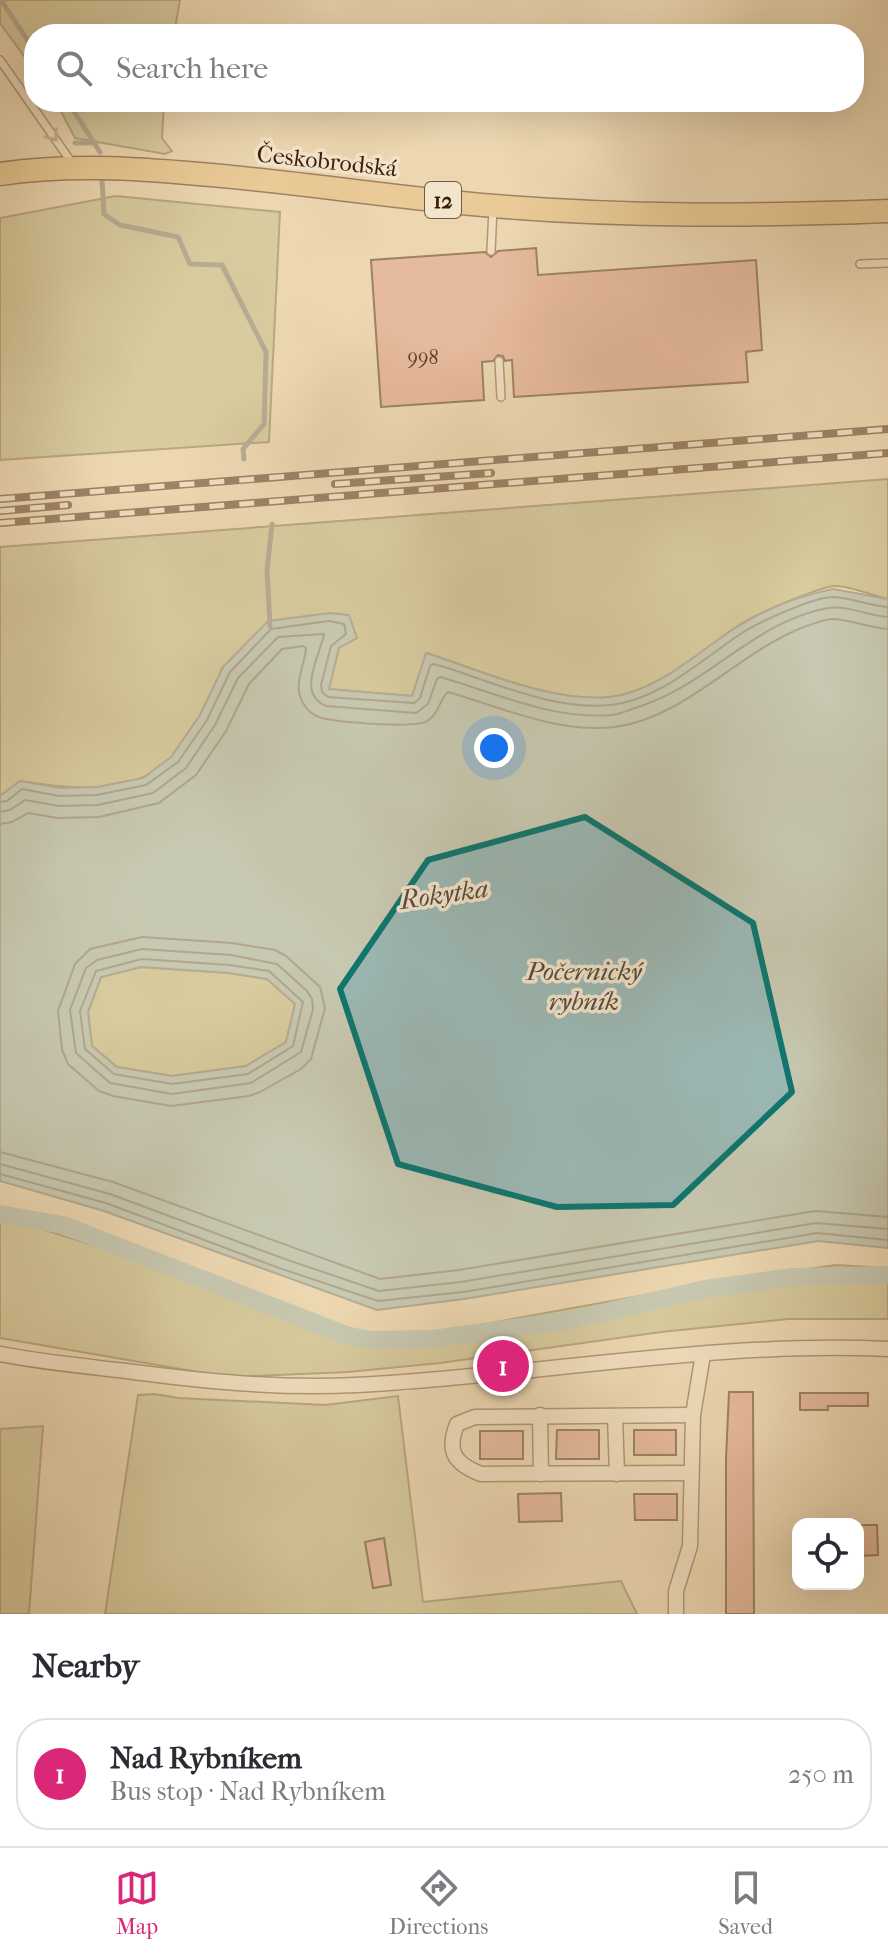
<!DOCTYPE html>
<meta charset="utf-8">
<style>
:root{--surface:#fff;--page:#f2f2f3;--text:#2b2b33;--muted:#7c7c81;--line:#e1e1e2;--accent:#db2777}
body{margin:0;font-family:"IM FELL French Canon",serif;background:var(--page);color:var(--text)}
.controls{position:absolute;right:24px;bottom:24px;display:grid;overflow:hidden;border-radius:16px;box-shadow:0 8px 32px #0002}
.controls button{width:72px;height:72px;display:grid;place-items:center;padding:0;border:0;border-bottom:2px solid var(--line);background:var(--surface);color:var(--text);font:40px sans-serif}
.you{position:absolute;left:494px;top:748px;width:28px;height:28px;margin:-20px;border:6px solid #fff;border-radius:50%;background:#1a73e8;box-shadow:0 0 0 12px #1a73e833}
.badge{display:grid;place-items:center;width:52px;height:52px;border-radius:50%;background:var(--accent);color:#fff;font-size:26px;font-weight:700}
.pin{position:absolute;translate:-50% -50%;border:4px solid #fff;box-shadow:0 2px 8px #0006}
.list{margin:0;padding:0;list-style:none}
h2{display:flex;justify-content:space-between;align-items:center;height:104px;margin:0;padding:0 32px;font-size:34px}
h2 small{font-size:26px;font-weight:400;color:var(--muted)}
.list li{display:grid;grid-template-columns:52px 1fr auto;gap:24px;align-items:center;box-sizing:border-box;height:112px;margin:0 16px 16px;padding:0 16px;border:2px solid var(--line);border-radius:32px}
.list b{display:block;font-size:30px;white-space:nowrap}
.list p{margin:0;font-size:26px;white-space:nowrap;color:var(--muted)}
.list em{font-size:26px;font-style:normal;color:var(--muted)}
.icon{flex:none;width:44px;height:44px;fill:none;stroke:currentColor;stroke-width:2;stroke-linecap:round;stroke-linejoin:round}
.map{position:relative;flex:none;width:888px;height:1614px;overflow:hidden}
.search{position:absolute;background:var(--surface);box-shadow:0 8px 32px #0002;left:24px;right:24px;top:24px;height:88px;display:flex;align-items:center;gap:20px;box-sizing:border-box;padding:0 28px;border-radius:32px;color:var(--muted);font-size:30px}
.sheet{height:232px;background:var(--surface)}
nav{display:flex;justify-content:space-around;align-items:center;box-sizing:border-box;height:112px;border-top:2px solid var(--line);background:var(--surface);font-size:22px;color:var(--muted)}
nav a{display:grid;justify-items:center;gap:4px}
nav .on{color:var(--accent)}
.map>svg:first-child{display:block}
.green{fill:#bebd87;stroke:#7d6c49;stroke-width:2;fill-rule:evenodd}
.water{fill:#9bb8b4;stroke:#757970;stroke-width:2;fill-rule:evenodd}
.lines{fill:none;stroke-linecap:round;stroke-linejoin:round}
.shore{stroke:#6c6a60;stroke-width:2}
.stream{stroke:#757970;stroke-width:5}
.canal{stroke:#9bb8b4;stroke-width:18}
.building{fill:#dd9784;stroke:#3c1b0b;stroke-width:2}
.lane-casing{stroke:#684a34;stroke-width:10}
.street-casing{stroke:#684a34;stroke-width:17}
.primary-casing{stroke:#3c1b0b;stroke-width:25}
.lane{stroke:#f3e5cc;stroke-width:7}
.street{stroke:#f3e5cc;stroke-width:14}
.primary{stroke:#e6bc78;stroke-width:22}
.rail-casing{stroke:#3c1b0b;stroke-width:8}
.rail{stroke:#f3e5cc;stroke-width:5;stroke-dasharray:15;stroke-linecap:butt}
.oneway{stroke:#a18a75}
.marked{fill:none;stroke:#0f766e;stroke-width:6;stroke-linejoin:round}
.labels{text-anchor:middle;stroke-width:7;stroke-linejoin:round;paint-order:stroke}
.number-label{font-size:20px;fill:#643a29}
.shield{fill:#f3e5cc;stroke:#735845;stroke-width:2}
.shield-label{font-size:22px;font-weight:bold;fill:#3c1b0b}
.street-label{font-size:24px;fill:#3c1b0b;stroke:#f3e5cc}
.water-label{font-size:26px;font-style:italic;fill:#584a3e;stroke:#f3e5cc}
</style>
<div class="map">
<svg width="888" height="1614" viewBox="0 0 888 1614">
<rect width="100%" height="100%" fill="#ecd7b1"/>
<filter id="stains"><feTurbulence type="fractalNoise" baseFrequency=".0025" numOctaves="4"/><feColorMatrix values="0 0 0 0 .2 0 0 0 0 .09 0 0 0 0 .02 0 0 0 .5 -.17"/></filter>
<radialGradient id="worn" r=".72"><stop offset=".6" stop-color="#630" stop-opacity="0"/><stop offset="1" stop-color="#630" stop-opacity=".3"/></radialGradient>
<g class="green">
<path d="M 0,0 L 180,0 L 174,34 L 34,34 L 34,70 L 0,23 Z"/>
<path d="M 56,102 L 164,102 L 162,138 L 172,151 L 165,154 L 75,138 Z"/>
<path d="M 116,196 L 280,212 L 269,442 L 0,460 L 0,218 Z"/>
<path d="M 888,479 L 888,599 C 874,596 848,585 834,586 C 823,587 810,593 799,597 C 776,606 754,615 733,629 C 697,655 656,691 611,697 C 554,704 480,670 427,653 L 412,696 L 328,689 L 339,648 L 223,667 C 209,697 195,733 171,758 C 133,797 69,789 20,781 L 0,796 L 0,547 Z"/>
<path d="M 141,967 L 229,973 L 267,979 L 295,1004 L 286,1042 L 246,1066 L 172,1076 L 117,1067 L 92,1046 L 88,1012 L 101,977 Z"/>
<path d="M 0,1216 L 201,1279 L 317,1323 L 367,1336 L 435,1333 L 711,1283 L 836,1265 L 888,1268 L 888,1319 L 788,1319 L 661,1332 L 440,1363 L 348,1372 L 227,1377 L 0,1338 Z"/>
<path d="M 155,1394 L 178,1398 L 325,1405 L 398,1396 L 423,1602 L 621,1581 L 637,1614 L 105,1614 L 138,1395 ZM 384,1539 L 391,1585 L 373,1588 L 365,1542 Z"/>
<path d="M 43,1426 L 29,1614 L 0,1614 L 0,1429 Z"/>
</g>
<path class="water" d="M 833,589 L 888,599 L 888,1248 L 818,1241 L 464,1299 L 377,1310 L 104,1211 L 0,1181 L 0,796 L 20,781 L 60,788 L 97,787 L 143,778 L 171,757 L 200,715 L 223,667 L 268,621 L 330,613 L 349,615 L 357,638 L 339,648 L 329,689 L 412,696 L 426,653 C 483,671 548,702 609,697 C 658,692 698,651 737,627 C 767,608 798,596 833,589 ZM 141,967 L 229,973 L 267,979 L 295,1004 L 286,1042 L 246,1066 L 172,1076 L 117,1067 L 92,1046 L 88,1012 L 101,977 Z"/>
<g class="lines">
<g class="shore">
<path d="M 0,802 L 7,801 L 22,789 L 59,796 L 97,795 L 146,785 L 178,762 L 207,720 L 230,672 L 271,629 L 329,621 L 344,624 L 346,634 L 331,646 L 321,685 L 322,692 L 328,697 L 414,703 L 420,698 L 430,666 L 434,664 C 490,680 551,711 611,705 C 659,700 700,661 739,635 C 757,623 778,614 799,606 C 809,602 823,597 834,597 C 852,598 870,606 888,607"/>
<path d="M 0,812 L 10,810 L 25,800 L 59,806 L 98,805 L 153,793 L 186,768 L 215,725 L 238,678 L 278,637 L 324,634 C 320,656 296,694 326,706 L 416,713 L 428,704 L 437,679 L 440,677 C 496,693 552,720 612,715 C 621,714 631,709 641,706 C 709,684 755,621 828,608 C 847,605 869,616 888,617"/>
<path d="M 0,824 L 12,822 L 28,813 L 58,818 L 99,817 L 159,803 L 196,775 L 226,731 L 249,684 L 282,649 L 303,646 L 306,648 C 305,666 292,685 303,703 C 307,710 314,716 322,718 C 339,722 414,729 427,721 C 439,714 439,700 448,692 C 501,707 558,734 615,727 C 687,717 738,652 804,627 C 813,624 824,619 834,619 C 852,620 870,628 888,629"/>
<path d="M 142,937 L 232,943 L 275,950 L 286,956 L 320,987 L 325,1008 L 311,1059 L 301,1069 L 260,1092 L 249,1096 L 171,1106 L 113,1096 L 99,1091 L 68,1064 L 62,1050 L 58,1011 L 75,964 L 90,949 Z"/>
<path d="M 142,949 L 231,955 L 277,964 L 307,991 L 312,999 L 313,1009 L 301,1052 L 251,1083 L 172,1094 L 110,1083 L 76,1053 L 70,1010 L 86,968 L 97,960 Z"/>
<path d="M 142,959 L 230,965 L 269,971 L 303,1002 L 293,1046 L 248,1074 L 172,1084 L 114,1074 L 85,1049 L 80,1011 L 96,971 Z"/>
<path d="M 0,1152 L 113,1182 L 380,1279 L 459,1270 L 815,1211 L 888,1217"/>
<path d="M 0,1164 L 110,1194 L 282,1258 L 379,1291 L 461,1282 L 816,1223 L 888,1229"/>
<path d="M 0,1174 L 106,1203 L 279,1268 L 378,1301 L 463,1292 L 817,1233 L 888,1240"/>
</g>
<g class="stream">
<path d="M 1,0 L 34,50"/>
<path d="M 68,102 L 100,152"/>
<path d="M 75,143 L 96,143"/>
<path d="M 102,181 L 104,214 L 120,225 L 178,237 L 190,264 L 222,265 L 266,352 L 264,424 L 243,449 L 244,459"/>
<path d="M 270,626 L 267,571 L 272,524"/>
</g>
<path class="canal" d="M 0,1214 L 63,1225 L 346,1335 L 369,1340 L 433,1339 L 571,1320 L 705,1289 L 792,1277 L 888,1275"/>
</g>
<g class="building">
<path d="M 536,248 L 538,275 L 756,260 L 762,350 L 746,352 L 748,382 L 514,397 L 512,360 L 505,361 L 503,356 L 498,355 L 493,361 L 482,362 L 484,400 L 381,407 L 371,260 L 485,252 L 491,257 L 498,251 Z"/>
<path d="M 729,1392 L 753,1392 L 754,1614 L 726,1614 L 726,1459 Z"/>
<path d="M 800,1393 L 868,1393 L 868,1406 L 828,1406 L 828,1410 L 800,1410 Z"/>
<path d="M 557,1430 L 599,1430 L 599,1459 L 556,1459 Z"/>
<rect x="634" y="1430" width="42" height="25"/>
<rect x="480" y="1431" width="43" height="28"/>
<path d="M 561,1493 L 562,1521 L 519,1522 L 518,1494 Z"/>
<path d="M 634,1494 L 677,1494 L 677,1520 L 635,1520 Z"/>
<path d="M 858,1525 L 877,1525 L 878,1555 L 858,1556 Z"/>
<path d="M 384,1538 L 391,1585 L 373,1588 L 365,1542 Z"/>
</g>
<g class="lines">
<g class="lane-casing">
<g id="lane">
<path d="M 0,60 L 72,163"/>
<path d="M 491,251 L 493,208"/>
<path d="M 860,264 L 888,263"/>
<path d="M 499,361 L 501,397"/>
</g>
</g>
<g class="street-casing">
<g id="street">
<path d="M 0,1354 C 42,1362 84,1366 126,1371 C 202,1381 279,1389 356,1385 C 533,1376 711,1341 888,1349"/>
<path d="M 540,1415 L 541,1474"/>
<path d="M 615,1416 L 617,1474"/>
<path d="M 690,1473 L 481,1474 C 455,1464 446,1452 457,1424 L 475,1417 L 693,1415"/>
<path d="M 676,1614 L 676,1591 L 690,1546 L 693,1415 L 703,1354"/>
</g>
</g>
<g class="primary-casing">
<path id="primary" d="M 0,174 C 67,164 132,168 199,174 C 298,182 396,198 494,206 C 626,217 756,216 888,211"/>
</g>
<use href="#lane" class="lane"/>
<use href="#street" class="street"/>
<use href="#primary" class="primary"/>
<g class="rail-casing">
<g id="rail">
<path d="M 335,484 L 491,473"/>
<path d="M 0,499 L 888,429"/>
<path d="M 0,511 L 68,505"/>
<path d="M 0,523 L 888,453"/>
</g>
</g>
<use href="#rail" class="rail"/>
</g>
<defs><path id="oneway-chevron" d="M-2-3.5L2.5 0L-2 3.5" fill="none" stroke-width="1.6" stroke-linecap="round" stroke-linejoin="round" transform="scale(2)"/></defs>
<use class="oneway" href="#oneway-chevron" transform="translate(53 136) rotate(55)"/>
<path d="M0 0H888V1614H0ZM 585,817 L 753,923 L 792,1092 L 673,1205 L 557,1207 L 398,1164 L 340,989 L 428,860 Z" fill="#ecd7b1" fill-opacity=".55" fill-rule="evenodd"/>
<path class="marked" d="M 585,817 L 753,923 L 792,1092 L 673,1205 L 557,1207 L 398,1164 L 340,989 L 428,860 Z"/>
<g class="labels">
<g class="number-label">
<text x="423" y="364">998</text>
</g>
<rect class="shield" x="425" y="182" width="36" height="36" rx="6"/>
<g class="shield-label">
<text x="443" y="208">12</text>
</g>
<g class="street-label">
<text transform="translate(327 161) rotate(6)" y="8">Českobrodská</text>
</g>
<g class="water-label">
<text transform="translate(444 894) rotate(-8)" y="9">Rokytka</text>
<text x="584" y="980">Počernický<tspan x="584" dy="30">rybník</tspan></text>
</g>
</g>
<rect width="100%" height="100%" filter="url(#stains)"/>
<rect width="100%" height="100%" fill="url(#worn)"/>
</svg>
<div class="controls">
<button><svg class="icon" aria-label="locate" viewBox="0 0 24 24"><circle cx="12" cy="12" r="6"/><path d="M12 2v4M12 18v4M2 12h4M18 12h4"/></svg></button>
</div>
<div class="you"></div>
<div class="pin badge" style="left:503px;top:1366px">1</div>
<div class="search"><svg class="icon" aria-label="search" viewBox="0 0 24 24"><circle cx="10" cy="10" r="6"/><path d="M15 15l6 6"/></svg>Search here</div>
</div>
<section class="sheet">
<h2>Nearby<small></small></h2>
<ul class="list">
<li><span class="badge">1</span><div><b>Nad Rybníkem</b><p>Bus stop · Nad Rybníkem</p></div><em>250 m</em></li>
</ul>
</section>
<nav>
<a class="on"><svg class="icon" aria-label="map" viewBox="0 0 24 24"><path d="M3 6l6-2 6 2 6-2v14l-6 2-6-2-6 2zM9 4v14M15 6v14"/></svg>Map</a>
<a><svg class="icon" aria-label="directions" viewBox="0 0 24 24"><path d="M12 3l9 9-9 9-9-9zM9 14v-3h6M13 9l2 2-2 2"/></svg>Directions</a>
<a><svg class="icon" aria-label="saved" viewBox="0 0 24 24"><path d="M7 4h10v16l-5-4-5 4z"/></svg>Saved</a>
</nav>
